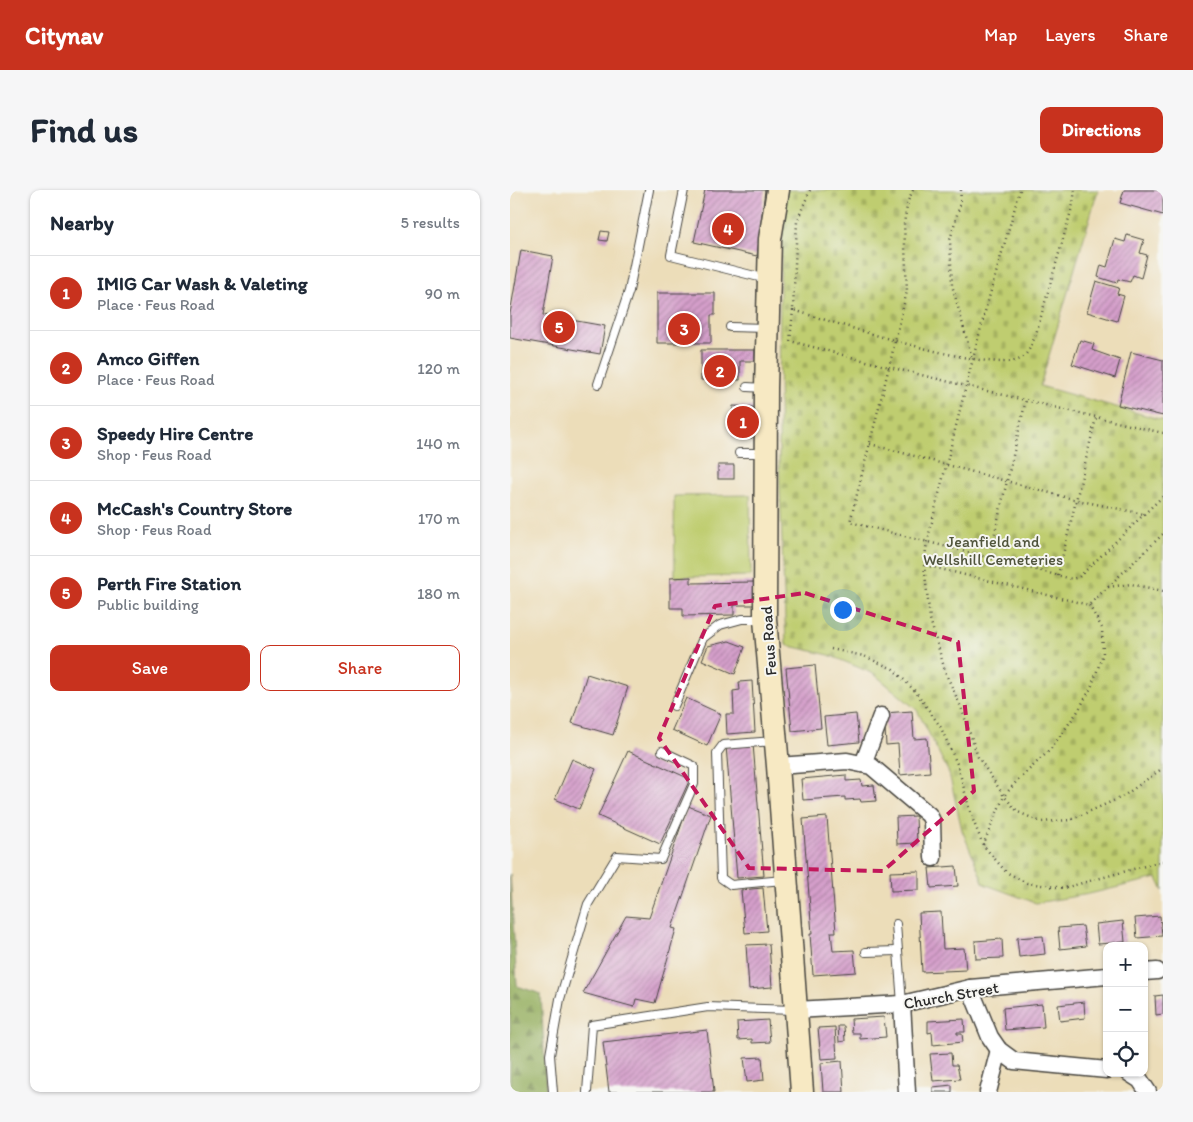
<!DOCTYPE html>
<meta charset="utf-8">
<style>
:root{--surface:#fff;--page:#f6f6f7;--text:#1f2937;--muted:#747a83;--line:#e0e1e3;--accent:#c8321e}
body{margin:0;font-family:Itim,sans-serif;background:var(--page);color:var(--text)}
.controls{position:absolute;right:15px;bottom:15px;display:grid;overflow:hidden;border-radius:10px;box-shadow:0 1px 4px #0004}
.controls button{width:45px;height:45px;display:grid;place-items:center;padding:0;border:0;border-bottom:1px solid var(--line);background:var(--surface);color:var(--text);font:25px sans-serif}
.you{position:absolute;left:332px;top:419px;width:18px;height:18px;margin:-12px;border:4px solid #fff;border-radius:50%;background:#1a73e8;box-shadow:0 0 0 8px #1a73e833}
.badge{display:grid;place-items:center;width:32px;height:32px;border-radius:50%;background:var(--accent);color:#fff;font-size:16px;font-weight:700}
.pin{position:absolute;translate:-50% -50%;border:2px solid #fff;box-shadow:0 1px 5px #0006}
.list{margin:0;padding:0;list-style:none}
h2{display:flex;justify-content:space-between;align-items:center;height:65px;margin:0;padding:0 20px;font-size:21px}
h2 small{font-size:16px;font-weight:400;color:var(--muted)}
.list li{display:grid;grid-template-columns:32px 1fr auto;gap:15px;align-items:center;box-sizing:border-box;height:75px;padding:0 20px;border-top:1px solid var(--line)}
.list b{display:block;font-size:19px;white-space:nowrap}
.list p{margin:0;font-size:16px;white-space:nowrap;color:var(--muted)}
.list em{font-size:16px;font-style:normal;color:var(--muted)}
.actions{display:flex;gap:10px;padding:15px 20px}
.actions a{flex:1;padding:11px 0;border:1px solid var(--accent);border-radius:10px;text-align:center;font-size:18px;color:var(--accent)}
.actions .main{background:var(--accent);color:#fff}
.icon{flex:none;width:28px;height:28px;fill:none;stroke:currentColor;stroke-width:2;stroke-linecap:round;stroke-linejoin:round}
.map{position:relative;flex:none;width:653px;height:902px;overflow:hidden;border-radius:10px}
header{display:flex;align-items:center;gap:30px;box-sizing:border-box;height:70px;padding:0 25px;background:var(--accent);color:#fff}
header strong{font-size:24px}
nav{display:flex;gap:28px;margin-inline-start:auto;font-size:18px}
.intro{display:flex;align-items:center;justify-content:space-between;box-sizing:border-box;height:120px;padding:0 30px}
h1{margin:0;font-size:35px}
.button{padding:12px 22px;border-radius:10px;background:var(--accent);color:#fff;font-size:18px;font-weight:700}
main{display:flex;gap:30px;padding:0 30px}
aside{flex:1;background:var(--surface);border-radius:10px;box-shadow:0 1px 4px #0004}
.map>svg:first-child{display:block}
.forest{fill:url(#forest-firs);stroke:#616e46}
.cemetery{fill:url(#cemetery-stones);stroke:#757c4d}
.pitch{fill:#bfcd6f;stroke:#757c4d}
.building{fill:url(#building-hatch)}
.lines{fill:none;stroke-linecap:round;stroke-linejoin:round}
.lane-casing{stroke:#484640;stroke-width:10}
.street-casing{stroke:#484640;stroke-width:19}
.secondary-casing{stroke:#484640;stroke-width:25}
.path{stroke:#484640;stroke-width:2.5;stroke-dasharray:1 4;stroke-linecap:butt}
.lane{stroke:#fff;stroke-width:8}
.street{stroke:#fff;stroke-width:16}
.secondary{stroke:#f7e9c3;stroke-width:22}
.marked{fill:none;stroke:#c2185b;stroke-width:4;stroke-dasharray:10 6;stroke-linejoin:round}
.labels{text-anchor:middle;stroke-width:4;stroke-linejoin:round;paint-order:stroke}
.park-label{font-size:16px;fill:#50543c;stroke:#f6f6f2}
.street-label{font-size:16px;fill:#2b2b2b;stroke:#f6f6f2}
</style>
<header>
<strong>Citynav</strong>
<nav><a>Map</a><a>Layers</a><a>Share</a></nav>
</header>
<div class="intro"><h1>Find us</h1><a class="button">Directions</a></div>
<main>
<aside>
<h2>Nearby<small>5 results</small></h2>
<ul class="list">
<li><span class="badge">1</span><div><b>IMIG Car Wash &amp; Valeting</b><p>Place · Feus Road</p></div><em>90 m</em></li>
<li><span class="badge">2</span><div><b>Amco Giffen</b><p>Place · Feus Road</p></div><em>120 m</em></li>
<li><span class="badge">3</span><div><b>Speedy Hire Centre</b><p>Shop · Feus Road</p></div><em>140 m</em></li>
<li><span class="badge">4</span><div><b>McCash's Country Store</b><p>Shop · Feus Road</p></div><em>170 m</em></li>
<li><span class="badge">5</span><div><b>Perth Fire Station</b><p>Public building</p></div><em>180 m</em></li>
</ul>
<div class="actions"><a class="main">Save</a><a>Share</a></div>
</aside>
<div class="map">
<svg width="653" height="902" viewBox="0 0 653 902">
<defs>
<pattern id="forest-firs" width="22" height="20" patternUnits="userSpaceOnUse" patternTransform="scale(1.25)"><rect width="22" height="20" fill="#97b062"/><path d="M5 1l3.5 6h-7zM16 11l3.5 6h-7z" fill="#7b8f51"/></pattern>
<pattern id="cemetery-stones" width="16" height="16" patternUnits="userSpaceOnUse" patternTransform="scale(1.25)"><rect width="16" height="16" fill="#bfcd6f"/><path d="M2 7V4a2 2 0 0 1 4 0v3zM10 15v-3a2 2 0 0 1 4 0v3z" fill="#a4b060"/></pattern>
<pattern id="building-hatch" width="6" height="6" patternUnits="userSpaceOnUse" patternTransform="scale(1.25)"><rect width="6" height="6" fill="#d59fcb"/><path d="M-1 1l2-2M0 6l6-6M5 7l2-2" fill="none" stroke="#ad82a5"/></pattern>
</defs>
<rect width="100%" height="100%" fill="#f6f6f2"/>
<filter id="ink" filterUnits="userSpaceOnUse"><feTurbulence type="fractalNoise" baseFrequency=".02" numOctaves="2"/><feDisplacementMap in="SourceGraphic" scale="10" xChannelSelector="R" yChannelSelector="G"/><feConvolveMatrix kernelMatrix="1 2 1 2 8 2 1 2 1" color-interpolation-filters="sRGB"/></filter>
<filter id="wash" filterUnits="userSpaceOnUse"><feTurbulence type="fractalNoise" baseFrequency=".0096" numOctaves="4" result="noise"/><feDisplacementMap in="SourceGraphic" scale="20" xChannelSelector="R" yChannelSelector="G"/><feGaussianBlur stdDeviation="1.12" result="paint"/><feColorMatrix in="noise" values="0 0 0 0 0 0 0 0 0 0 0 0 0 0 0 0 0 1.4 0 .05"/><feComposite in="paint" operator="in"/></filter>
<g filter="url(#wash)">
<rect width="100%" height="100%" fill="#ecddb9"/>
<path class="forest" d="M 0,684 L 7,796 L 31,804 L 36,902 L 0,902 Z"/>
<path class="cemetery" d="M 275,0 L 588,0 L 530,196 L 653,230 L 653,701 L 647,688 L 579,704 L 526,713 L 474,694 L 452,640 L 439,583 L 407,520 L 364,484 L 319,465 L 276,455 L 269,272 L 270,95 Z"/>
<path class="pitch" d="M 240,305 L 241,386 L 165,387 L 164,306 Z"/>
<g id="blocks">
<g class="building">
<path d="M 195,0 L 255,0 L 247,66 L 184,52 Z"/>
<path d="M 614,0 L 653,0 L 653,25 L 610,13 Z"/>
<path d="M 91,41 L 99,42 L 97,51 L 89,50 Z"/>
<path d="M 617,45 L 634,50 L 630,63 L 637,65 L 631,88 L 623,85 L 620,92 L 608,89 L 607,93 L 588,87 L 591,75 L 597,77 L 605,49 L 615,52 Z"/>
<path d="M 11,60 L 43,66 L 33,125 L 95,136 L 90,164 L 0,148 L 0,124 Z"/>
<path d="M 586,91 L 609,98 L 607,104 L 614,106 L 607,131 L 577,122 Z"/>
<path d="M 147,103 L 205,103 L 205,125 L 201,125 L 201,153 L 147,153 Z"/>
<path d="M 570,150 L 584,154 L 582,160 L 610,170 L 605,188 L 562,174 Z"/>
<path d="M 191,160 L 245,160 L 245,171 L 230,171 L 230,190 L 191,190 Z"/>
<path d="M 621,162 L 653,170 L 653,226 L 608,215 Z"/>
<path d="M 223,216 L 243,217 L 242,248 L 222,247 Z"/>
<rect x="208" y="275" width="16" height="14"/>
<path d="M 181,387 L 181,393 L 245,392 L 245,415 L 224,415 L 224,425 L 173,426 L 173,418 L 160,418 L 160,388 Z"/>
<path d="M 219,451 L 235,457 L 225,484 L 192,470 L 198,456 Z"/>
<path d="M 305,475 L 311,538 L 282,541 L 276,478 Z"/>
<path d="M 77,484 L 118,497 L 103,545 L 62,533 Z"/>
<path d="M 242,491 L 245,542 L 217,544 L 216,524 L 224,524 L 223,501 L 230,500 L 229,492 Z"/>
<path d="M 176,508 L 211,524 L 197,556 L 162,540 Z"/>
<path d="M 402,521 L 404,549 L 417,548 L 420,582 L 390,585 L 388,554 L 376,555 L 374,523 Z"/>
<path d="M 346,524 L 349,552 L 317,555 L 314,527 Z"/>
<path d="M 243,554 L 254,686 L 227,688 L 216,556 Z"/>
<path d="M 118,561 L 180,589 L 150,654 L 88,626 Z"/>
<path d="M 62,569 L 86,579 L 69,619 L 45,609 Z"/>
<path d="M 336,585 L 336,591 L 351,590 L 352,596 L 364,595 L 366,611 L 351,612 L 350,609 L 335,610 L 335,607 L 293,610 L 291,589 Z"/>
<path d="M 178,616 L 201,625 L 162,738 L 166,739 L 145,813 L 126,809 L 124,817 L 73,803 L 116,726 L 139,728 Z"/>
<path d="M 406,626 L 407,653 L 387,654 L 386,627 Z"/>
<path d="M 317,627 L 326,742 L 321,742 L 323,761 L 344,760 L 346,782 L 303,785 L 300,744 L 302,744 L 293,629 Z"/>
<path d="M 446,676 L 448,696 L 421,698 L 419,678 Z"/>
<path d="M 409,681 L 409,700 L 381,701 L 380,682 Z"/>
<path d="M 253,698 L 257,741 L 235,743 L 231,700 Z"/>
<path d="M 431,722 L 433,759 L 454,758 L 456,780 L 412,782 L 409,723 Z"/>
<path d="M 650,726 L 652,746 L 627,748 L 625,728 Z"/>
<path d="M 613,731 L 615,752 L 588,754 L 586,734 Z"/>
<path d="M 573,736 L 576,756 L 550,759 L 548,738 Z"/>
<path d="M 533,746 L 535,764 L 509,767 L 507,748 Z"/>
<path d="M 492,749 L 493,768 L 466,769 L 465,751 Z"/>
<path d="M 259,754 L 262,797 L 239,799 L 236,755 Z"/>
<path d="M 653,805 L 653,824 L 646,825 L 645,806 Z"/>
<path d="M 574,812 L 575,828 L 550,831 L 548,815 Z"/>
<path d="M 532,814 L 534,837 L 495,840 L 493,818 Z"/>
<path d="M 374,827 L 376,847 L 350,849 L 350,843 L 342,843 L 341,829 Z"/>
<path d="M 454,829 L 455,842 L 447,842 L 447,844 L 452,844 L 453,852 L 423,855 L 422,842 L 418,843 L 418,831 Z"/>
<path d="M 258,830 L 260,852 L 242,853 L 242,849 L 228,850 L 227,832 Z"/>
<path d="M 328,836 L 334,836 L 335,851 L 329,852 Z"/>
<path d="M 325,837 L 327,868 L 311,869 L 308,838 Z"/>
<path d="M 197,840 L 204,902 L 99,902 L 93,852 Z"/>
<path d="M 441,863 L 442,875 L 447,875 L 450,889 L 423,891 L 420,864 Z"/>
<path d="M 252,867 L 254,890 L 237,892 L 234,868 Z"/>
<path d="M 332,871 L 334,902 L 313,902 L 311,873 Z"/>
<path d="M 442,895 L 442,902 L 423,902 L 423,897 Z"/>
</g>
</g>
</g>
<g filter="url(#ink)">
<use href="#blocks" fill-opacity="0" stroke="#484640" stroke-width="1"/>
<g class="lines">
<g class="lane-casing">
<g id="lane">
<path d="M 174,0 L 161,65 L 257,89"/>
<path d="M 220,137 L 256,138"/>
<path d="M 88,194 L 119,101 L 139,0"/>
<path d="M 237,197 L 254,198"/>
<path d="M 229,263 L 254,263"/>
<path d="M 164,516 L 193,448 L 210,435 L 232,429 L 253,429"/>
<path d="M 264,551 L 213,555 L 207,563 L 211,688 L 221,695 L 273,690"/>
<path d="M 386,734 L 392,814"/>
<path d="M 356,762 L 387,761"/>
<path d="M 43,902 L 40,865 L 50,809 L 78,714 L 107,666 L 151,669 L 184,594 L 184,576 L 152,561"/>
<path d="M 77,902 L 82,835 L 198,817 L 284,820"/>
</g>
</g>
<g class="street-casing">
<g id="street">
<path d="M 353,574 L 371,526"/>
<path d="M 268,576 L 337,571 L 361,576 L 419,625 L 422,631 L 423,668"/>
<path d="M 634,782 L 647,781"/>
<path d="M 460,798 L 480,847 L 489,860 L 504,871 L 597,880"/>
<path d="M 392,814 L 397,902"/>
<path d="M 286,820 L 392,814 L 460,798 L 597,786"/>
<path d="M 619,883 L 630,890 L 638,902"/>
<path d="M 478,902 L 489,860"/>
</g>
</g>
<g class="secondary-casing">
<path id="secondary" d="M 268,0 L 260,49 L 256,198 L 255,429 L 268,576 L 292,902"/>
</g>
<g class="path">
<path d="M 300,0 L 287,31 L 283,120 C 321,131 481,185 510,169 C 519,164 522,153 526,144 L 563,14 L 565,0"/>
<path d="M 403,0 L 398,11 L 394,33 L 397,101 L 379,177 L 456,196 L 417,352 L 414,375 L 579,415 L 653,344"/>
<path d="M 451,0 L 450,14 L 440,50 L 442,95 L 462,168"/>
<path d="M 510,0 L 476,118 L 456,196 L 653,243"/>
<path d="M 283,120 L 280,151 L 379,177 L 340,332 L 562,389 L 569,387 L 653,306"/>
<path d="M 360,254 L 566,310 L 634,324"/>
<path d="M 479,368 L 516,210"/>
<path d="M 414,375 L 420,429 L 436,484 L 451,517 L 468,567 L 494,606 L 508,622 L 531,632 L 560,630 L 612,607 L 653,578"/>
<path d="M 548,385 L 586,228"/>
<path d="M 598,397 L 621,394 L 653,401"/>
<path d="M 321,459 L 354,466 L 383,479 L 406,502 L 430,536 L 448,576 L 461,625 L 473,655 L 496,682 L 517,693 L 554,698 L 653,671"/>
<path d="M 473,655 L 494,606 L 507,591 L 540,560 L 568,521 L 581,498 L 593,464 L 592,438 L 579,415"/>
</g>
<use href="#lane" class="lane"/>
<use href="#street" class="street"/>
<use href="#secondary" class="secondary"/>
</g>
</g>
<path class="marked" d="M 295,403 L 448,452 L 464,601 L 373,681 L 239,678 L 149,548 L 205,416 Z"/>
<g class="labels">
<g class="park-label">
<text x="483" y="357">Jeanfield and<tspan x="483" dy="18">Wellshill Cemeteries</tspan></text>
</g>
<g class="street-label">
<text transform="translate(258 451) rotate(-94)" y="6">Feus Road</text>
<text transform="translate(441 805) rotate(-10)" y="6">Church Street</text>
</g>
</g>
</svg>
<div class="controls">
<button>+</button>
<button>−</button>
<button><svg class="icon" aria-label="locate" viewBox="0 0 24 24"><circle cx="12" cy="12" r="6"/><path d="M12 2v4M12 18v4M2 12h4M18 12h4"/></svg></button>
</div>
<div class="you"></div>
<div class="pin badge" style="left:233px;top:232px">1</div>
<div class="pin badge" style="left:210px;top:181px">2</div>
<div class="pin badge" style="left:174px;top:139px">3</div>
<div class="pin badge" style="left:218px;top:39px">4</div>
<div class="pin badge" style="left:49px;top:137px">5</div>
</div>
</main>
